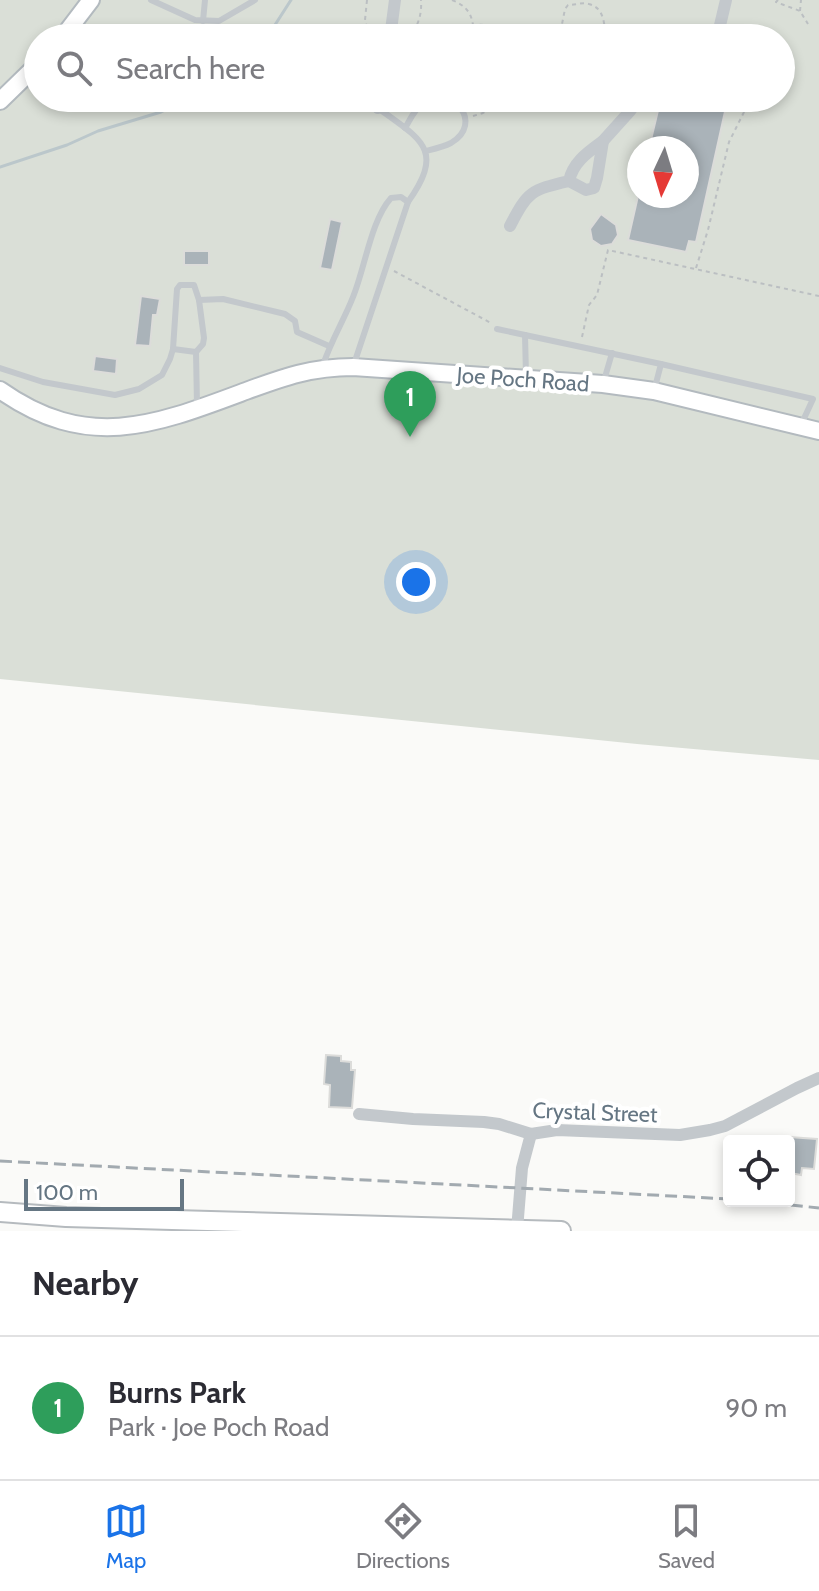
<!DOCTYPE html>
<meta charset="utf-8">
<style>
:root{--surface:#fff;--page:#f2f2f3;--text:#2b2b33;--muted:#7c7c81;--line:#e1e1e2;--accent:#1a73e8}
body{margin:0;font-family:Cabin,sans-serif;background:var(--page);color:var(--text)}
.controls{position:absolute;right:24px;bottom:24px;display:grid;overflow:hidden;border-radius:8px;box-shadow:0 4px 12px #0003}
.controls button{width:72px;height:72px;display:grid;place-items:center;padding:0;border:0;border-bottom:2px solid var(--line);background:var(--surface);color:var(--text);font:40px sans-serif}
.compass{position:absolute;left:627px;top:136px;width:72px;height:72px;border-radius:50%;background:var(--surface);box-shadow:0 4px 12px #0003;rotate:184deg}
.scale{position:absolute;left:24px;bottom:20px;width:160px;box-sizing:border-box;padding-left:8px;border:4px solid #657683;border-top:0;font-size:22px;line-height:28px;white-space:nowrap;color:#657683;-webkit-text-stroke:6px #fff;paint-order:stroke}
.you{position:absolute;left:416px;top:582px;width:28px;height:28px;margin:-20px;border:6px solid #fff;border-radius:50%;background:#1a73e8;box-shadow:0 0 0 12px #1a73e833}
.badge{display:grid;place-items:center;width:52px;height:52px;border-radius:50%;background:var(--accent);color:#fff;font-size:26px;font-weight:700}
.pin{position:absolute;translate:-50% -66px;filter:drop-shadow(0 2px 4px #0008)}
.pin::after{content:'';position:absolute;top:42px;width:28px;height:24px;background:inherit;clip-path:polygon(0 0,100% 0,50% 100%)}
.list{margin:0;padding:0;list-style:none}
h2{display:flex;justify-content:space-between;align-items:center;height:104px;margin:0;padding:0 32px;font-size:34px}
h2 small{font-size:26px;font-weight:400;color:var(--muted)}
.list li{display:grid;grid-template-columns:52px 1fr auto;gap:24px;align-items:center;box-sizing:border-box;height:144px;padding:0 32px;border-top:2px solid var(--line)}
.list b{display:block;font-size:30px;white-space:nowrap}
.list p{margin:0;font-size:26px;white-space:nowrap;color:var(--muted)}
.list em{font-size:26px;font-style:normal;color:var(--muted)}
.icon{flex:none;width:44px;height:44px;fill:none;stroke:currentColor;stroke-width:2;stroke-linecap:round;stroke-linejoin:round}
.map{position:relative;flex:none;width:819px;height:1231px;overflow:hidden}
.search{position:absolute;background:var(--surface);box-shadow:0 4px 12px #0003;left:24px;right:24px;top:24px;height:88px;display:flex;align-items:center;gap:20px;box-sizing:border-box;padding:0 28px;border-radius:44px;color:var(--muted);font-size:30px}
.sheet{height:248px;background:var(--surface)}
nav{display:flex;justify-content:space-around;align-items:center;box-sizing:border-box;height:112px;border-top:2px solid var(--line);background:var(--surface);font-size:22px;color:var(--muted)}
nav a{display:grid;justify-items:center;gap:4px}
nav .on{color:var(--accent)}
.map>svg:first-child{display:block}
.green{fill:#dadfd7;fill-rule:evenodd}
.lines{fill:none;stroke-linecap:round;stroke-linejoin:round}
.stream{stroke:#bbc7cb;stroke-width:3}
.building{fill:#aab3b9;stroke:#dcdcda;stroke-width:2}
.secondary-casing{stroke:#b3babf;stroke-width:20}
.primary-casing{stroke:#b5babe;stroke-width:22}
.path{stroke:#bbbfc2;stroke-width:2;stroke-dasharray:4 4;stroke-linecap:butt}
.lane{stroke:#c3c8cc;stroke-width:6}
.street{stroke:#c3c8cc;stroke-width:12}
.secondary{stroke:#fff;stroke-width:16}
.primary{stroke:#fff;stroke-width:18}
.rail{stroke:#a2aab0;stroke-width:3;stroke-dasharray:12 6;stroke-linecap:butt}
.labels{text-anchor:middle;stroke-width:8;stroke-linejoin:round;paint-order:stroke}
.street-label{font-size:22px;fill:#657683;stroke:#fff}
</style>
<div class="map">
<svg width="819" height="1231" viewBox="0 0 819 1231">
<rect width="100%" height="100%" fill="#fafaf8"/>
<path class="green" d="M 0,0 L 819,0 L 819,760 L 637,744 L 0,679 ZM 38,38 L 781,38 L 781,98 L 38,98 ZM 639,148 L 687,148 L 687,196 L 639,196 Z"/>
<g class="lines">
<g class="stream">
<path d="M 261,38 L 273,28 L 291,0"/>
<path d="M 0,167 L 67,145 L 98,131 L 161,112 L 190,98"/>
</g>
</g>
<g class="building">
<path d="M 661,98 L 728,98 L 696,242 L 689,241 L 686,252 L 628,240 L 638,196 L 687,196 L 687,148 L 649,148 Z"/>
<path d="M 601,214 L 616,225 L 618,235 L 612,244 L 601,246 L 592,240 L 590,229 Z"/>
<path d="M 330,219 L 342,222 L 332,270 L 320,268 Z"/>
<rect x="184" y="251" width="25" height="14"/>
<path d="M 141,296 L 160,299 L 157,315 L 153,315 L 150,346 L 135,345 Z"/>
<path d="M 95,356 L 117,359 L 116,374 L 93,371 Z"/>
<path d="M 326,1055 L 341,1056 L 341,1061 L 351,1062 L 351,1070 L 355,1070 L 352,1108 L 329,1107 L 330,1085 L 324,1084 Z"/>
<path d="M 789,1137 L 817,1139 L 814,1169 L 802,1168 L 801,1175 L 790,1173 Z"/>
</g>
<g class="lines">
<g class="secondary-casing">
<g id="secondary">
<path d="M 62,38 L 91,0"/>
<path d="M 0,101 L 38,64"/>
<path d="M 0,390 C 88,452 155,425 246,391 C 284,377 312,367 353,367 L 603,384 L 654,391 L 819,431"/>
</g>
</g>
<g class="primary-casing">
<path id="primary" d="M 0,1212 L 66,1217 L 561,1231"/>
</g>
<g class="path">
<path d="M 367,0 L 365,20 L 370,38"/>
<path d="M 452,0 C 464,5 471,11 473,25"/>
<path d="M 778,0 L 776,2 L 800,11 L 808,24"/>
<path d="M 800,11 L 801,0"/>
<path d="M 355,38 L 367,35"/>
<path d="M 409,38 C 418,26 422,15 421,0"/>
<path d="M 443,38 C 457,21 502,20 516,38"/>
<path d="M 581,38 L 562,24 L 565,9 L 568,5 C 575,5 582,2 589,4 C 605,8 604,25 606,38"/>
<path d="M 694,38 L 705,38"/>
<path d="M 473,116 L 483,113 L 507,98"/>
<path d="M 696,268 L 708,230 L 729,142 L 746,108"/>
<path d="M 394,271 L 491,323"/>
<path d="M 582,337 L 589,305 L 597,295 L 608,250 L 819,296"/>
</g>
<g class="lane">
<path d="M 151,0 L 195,20 L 219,21 L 255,0"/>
<path d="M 203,21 L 205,0"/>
<path d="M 405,128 C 410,120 415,108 424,103 C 452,84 485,123 451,143 C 443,147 434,149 426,151"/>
<path d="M 199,300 L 223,299 L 285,314 L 295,321 L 297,332 L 329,346"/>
<path d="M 497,329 L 661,364 L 813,399 L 801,425"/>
<path d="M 525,335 L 526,375"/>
<path d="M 173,349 L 196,352 L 197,405"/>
<path d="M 323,365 C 331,341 344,320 353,297 C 365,268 371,220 391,198 L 401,197 L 408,202"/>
<path d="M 353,367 L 408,202 C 446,149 420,139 378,108"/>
<path d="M 0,368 L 43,382 L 115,395 L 139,389 L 162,375 L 170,359 L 173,349 L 177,289 L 180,285 L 194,285 L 199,300 L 204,338 L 203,344 L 196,352"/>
<path d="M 603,384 L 612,353"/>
<path d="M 654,391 L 661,364"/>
</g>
<g class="street">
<path d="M 390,38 L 395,0"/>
<path d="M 717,38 L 726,0"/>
<path d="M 377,98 L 378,108"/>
<path d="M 755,99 L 755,98"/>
<path d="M 603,141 L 630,111 L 639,98"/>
<path d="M 510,226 C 528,191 531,190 569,181 L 586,190 L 594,188 L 597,178 L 603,141 C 588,152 573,162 569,181"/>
<path d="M 359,1114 L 413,1119 L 484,1122 L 499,1124 L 531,1134 L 557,1130 L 680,1135 L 710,1130 L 725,1126 L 797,1088 L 819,1078"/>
<path d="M 517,1230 L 522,1168 L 531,1134"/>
</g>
<use href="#secondary" class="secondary"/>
<use href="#primary" class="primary"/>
<g class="rail">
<path d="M 0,1161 L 729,1199"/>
<path d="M 755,1201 L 819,1208"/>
</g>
</g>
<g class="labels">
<g class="street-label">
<text transform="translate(523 379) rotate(4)" y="8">Joe Poch Road</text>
<text transform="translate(595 1112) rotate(2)" y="8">Crystal Street</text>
</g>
</g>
</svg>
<div class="controls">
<button><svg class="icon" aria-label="locate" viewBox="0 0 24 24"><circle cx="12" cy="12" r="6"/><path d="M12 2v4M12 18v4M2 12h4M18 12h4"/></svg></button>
</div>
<svg class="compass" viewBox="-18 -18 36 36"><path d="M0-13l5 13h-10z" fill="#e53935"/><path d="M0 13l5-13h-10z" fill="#7c7c81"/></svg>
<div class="scale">100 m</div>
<div class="you"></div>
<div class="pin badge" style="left:410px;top:437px;background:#2e9e5b">1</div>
<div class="search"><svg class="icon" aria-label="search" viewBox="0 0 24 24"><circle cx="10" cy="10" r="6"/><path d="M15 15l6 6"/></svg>Search here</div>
</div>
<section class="sheet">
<h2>Nearby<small></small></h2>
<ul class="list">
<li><span class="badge" style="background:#2e9e5b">1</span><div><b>Burns Park</b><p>Park · Joe Poch Road</p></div><em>90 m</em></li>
</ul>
</section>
<nav>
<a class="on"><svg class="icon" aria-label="map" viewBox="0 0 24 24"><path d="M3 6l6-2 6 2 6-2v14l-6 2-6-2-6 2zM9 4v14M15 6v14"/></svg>Map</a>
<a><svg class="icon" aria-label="directions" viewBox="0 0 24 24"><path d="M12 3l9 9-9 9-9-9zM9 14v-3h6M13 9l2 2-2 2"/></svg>Directions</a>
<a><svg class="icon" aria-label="saved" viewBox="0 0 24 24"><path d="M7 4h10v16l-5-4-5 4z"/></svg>Saved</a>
</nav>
